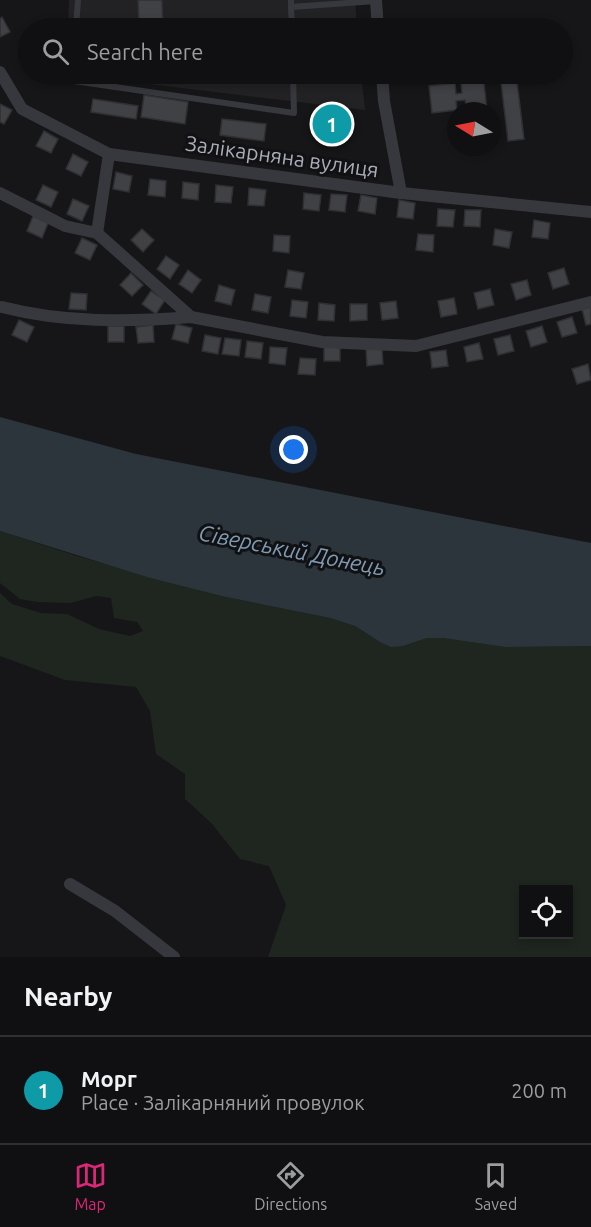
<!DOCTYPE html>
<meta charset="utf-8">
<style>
:root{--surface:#101012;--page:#1e1e20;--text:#f1f3f6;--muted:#9c9d9f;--line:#303032;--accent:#db2777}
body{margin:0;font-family:Ubuntu,sans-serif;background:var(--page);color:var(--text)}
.controls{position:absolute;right:18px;bottom:18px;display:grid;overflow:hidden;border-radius:0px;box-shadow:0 3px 9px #0003}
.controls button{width:54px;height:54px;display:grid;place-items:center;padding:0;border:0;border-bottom:2px solid var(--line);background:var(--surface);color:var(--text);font:30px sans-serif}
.compass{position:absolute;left:447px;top:102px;width:54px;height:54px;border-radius:50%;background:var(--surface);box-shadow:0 3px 9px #0003;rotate:280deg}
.you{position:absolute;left:294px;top:450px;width:21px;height:21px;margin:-15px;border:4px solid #fff;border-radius:50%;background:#1a73e8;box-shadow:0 0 0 9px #1a73e833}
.badge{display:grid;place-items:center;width:39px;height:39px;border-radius:50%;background:var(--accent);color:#fff;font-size:20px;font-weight:700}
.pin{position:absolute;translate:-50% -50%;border:3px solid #fff;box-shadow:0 2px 6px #0006}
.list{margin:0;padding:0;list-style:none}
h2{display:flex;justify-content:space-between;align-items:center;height:78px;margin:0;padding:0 24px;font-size:26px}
h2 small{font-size:20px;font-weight:400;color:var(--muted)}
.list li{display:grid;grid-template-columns:39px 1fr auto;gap:18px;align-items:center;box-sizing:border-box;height:108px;padding:0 24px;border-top:2px solid var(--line)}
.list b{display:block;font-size:22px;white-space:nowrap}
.list p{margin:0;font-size:20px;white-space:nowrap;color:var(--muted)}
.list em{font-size:20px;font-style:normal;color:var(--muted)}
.icon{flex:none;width:33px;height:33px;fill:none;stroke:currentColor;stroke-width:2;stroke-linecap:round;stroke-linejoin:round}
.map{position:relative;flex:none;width:591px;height:957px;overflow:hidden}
.search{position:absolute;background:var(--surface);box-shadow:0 3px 9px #0003;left:18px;right:18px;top:18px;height:66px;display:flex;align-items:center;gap:15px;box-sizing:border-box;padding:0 21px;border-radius:33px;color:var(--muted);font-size:22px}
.sheet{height:186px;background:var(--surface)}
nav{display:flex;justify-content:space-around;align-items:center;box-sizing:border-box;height:84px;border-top:2px solid var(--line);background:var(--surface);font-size:16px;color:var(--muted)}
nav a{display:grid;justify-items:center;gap:3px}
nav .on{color:var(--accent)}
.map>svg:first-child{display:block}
.built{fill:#222225}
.green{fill:#1e261f;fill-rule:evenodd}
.water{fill:#2c353c}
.building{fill:#404145;stroke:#303034;stroke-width:1.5}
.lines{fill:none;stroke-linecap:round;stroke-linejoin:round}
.service{stroke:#37383d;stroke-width:6}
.minor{stroke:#37383d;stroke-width:12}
.labels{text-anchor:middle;stroke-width:6;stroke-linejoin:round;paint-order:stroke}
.street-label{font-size:21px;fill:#a8adb8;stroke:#111113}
.water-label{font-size:22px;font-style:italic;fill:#7f9bb3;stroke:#111113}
</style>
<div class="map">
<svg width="591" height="957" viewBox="0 0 591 957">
<rect width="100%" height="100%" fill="#161618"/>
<g class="built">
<path d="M 69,0 L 355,0 L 357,28 L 68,28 Z"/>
<path d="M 66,74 L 361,74 L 365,110 Z"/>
</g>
<path class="green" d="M 0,531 L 80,557 L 226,597 L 330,618 L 355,626 L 380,642 L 403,646 L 427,638 L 443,638 L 505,647 L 591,646 L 591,957 L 268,957 L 286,905 L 269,866 L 240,859 L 212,824 L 185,799 L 185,774 L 156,754 L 150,711 L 136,687 L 65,680 L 0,656 L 0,593 L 12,604 L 41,613 L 67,614 L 99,629 L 130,636 L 143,631 L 137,622 L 114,618 L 111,598 L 96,596 L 71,603 L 37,602 L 20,599 L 0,583 ZM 524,890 L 568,890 L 568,934 L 524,934 Z"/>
<path class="water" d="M 0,417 L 136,454 L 591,543 L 591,646 L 505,647 L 443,638 L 427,638 L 403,646 L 391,647 L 380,642 L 355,626 L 330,618 L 226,597 L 147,577 L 0,531 Z"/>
<g class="building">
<path d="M 138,0 L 162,0 L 163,28 L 139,28 Z"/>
<path d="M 2,17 L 10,32 L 0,37 L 0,19 Z"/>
<path d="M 314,19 L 349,22 L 348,28 L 313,28 Z"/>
<path d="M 460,74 L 483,74 L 487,111 L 467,111 L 465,100 L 456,101 L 457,110 L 432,113 L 429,86 L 455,83 L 456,94 L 462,93 Z"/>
<path d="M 500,74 L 516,74 L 524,139 L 508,141 Z"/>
<path d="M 144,95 L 188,102 L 185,124 L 141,117 Z"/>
<path d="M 93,99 L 138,106 L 136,119 L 91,112 Z"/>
<path d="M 0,104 L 12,110 L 4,124 L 0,122 Z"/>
<path d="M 339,114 L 341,131 L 325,133 L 323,117 Z"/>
<path d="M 222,119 L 266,124 L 264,141 L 220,135 Z"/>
<path d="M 44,131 L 58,139 L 51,153 L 36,146 Z"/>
<path d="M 73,154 L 88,162 L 81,176 L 66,169 Z"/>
<path d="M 116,172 L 132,176 L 129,192 L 113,189 Z"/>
<path d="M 150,179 L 166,181 L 165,197 L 148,195 Z"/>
<path d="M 183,182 L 199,184 L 198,200 L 182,198 Z"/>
<path d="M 43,185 L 58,192 L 51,207 L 36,200 Z"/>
<path d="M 216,185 L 233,187 L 231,203 L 215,202 Z"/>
<path d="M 249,188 L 266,190 L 264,206 L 248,205 Z"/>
<path d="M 304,193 L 321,195 L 319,211 L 303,209 Z"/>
<path d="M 331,194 L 347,195 L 345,212 L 329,210 Z"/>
<path d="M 361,195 L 377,198 L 375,214 L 358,211 Z"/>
<path d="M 73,199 L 89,206 L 82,221 L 67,214 Z"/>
<path d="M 399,200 L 415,203 L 413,219 L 397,217 Z"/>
<path d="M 438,209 L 455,210 L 453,227 L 437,226 Z"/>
<path d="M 465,210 L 481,210 L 480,227 L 464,226 Z"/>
<path d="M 33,216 L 48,223 L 42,238 L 27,231 Z"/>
<path d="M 534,220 L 550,223 L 548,239 L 532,237 Z"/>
<path d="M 142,229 L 154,240 L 143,252 L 131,240 Z"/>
<path d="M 495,229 L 512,232 L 509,248 L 493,245 Z"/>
<path d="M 418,234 L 434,235 L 433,252 L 416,250 Z"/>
<path d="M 274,235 L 290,236 L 289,253 L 273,251 Z"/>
<path d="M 82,238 L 97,245 L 90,260 L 75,253 Z"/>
<path d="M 166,256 L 179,265 L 170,279 L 157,269 Z"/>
<path d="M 564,268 L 569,284 L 553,289 L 548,273 Z"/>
<path d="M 188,270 L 201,280 L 192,293 L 179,284 Z"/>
<path d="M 288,270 L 304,273 L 301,289 L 285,287 Z"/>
<path d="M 131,273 L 143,285 L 132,296 L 120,285 Z"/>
<path d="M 527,280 L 531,295 L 516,300 L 511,284 Z"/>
<path d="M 219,285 L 235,290 L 231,305 L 215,301 Z"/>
<path d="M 490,289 L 494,305 L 478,309 L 474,293 Z"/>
<path d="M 151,291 L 165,300 L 156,314 L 142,304 Z"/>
<path d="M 71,293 L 87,294 L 86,310 L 69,309 Z"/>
<path d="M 255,294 L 271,297 L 268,313 L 252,310 Z"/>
<path d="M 454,298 L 457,314 L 441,317 L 438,301 Z"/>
<path d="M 292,300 L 308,302 L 306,318 L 290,316 Z"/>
<path d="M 396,301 L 398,318 L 382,320 L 380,303 Z"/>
<path d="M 319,303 L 335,305 L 334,321 L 318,320 Z"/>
<path d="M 350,304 L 367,304 L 367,320 L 350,321 Z"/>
<path d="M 591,307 L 591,324 L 586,325 L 582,309 Z"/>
<path d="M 572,317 L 577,333 L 562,337 L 557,322 Z"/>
<path d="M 19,320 L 34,327 L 27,342 L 12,335 Z"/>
<path d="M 176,324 L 192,328 L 188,343 L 172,339 Z"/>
<path d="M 153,325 L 154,342 L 138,343 L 136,327 Z"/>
<rect x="108" y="326" width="16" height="16"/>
<path d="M 542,326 L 547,342 L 531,347 L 526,331 Z"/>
<path d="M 205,335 L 221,338 L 218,354 L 202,351 Z"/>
<path d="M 510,335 L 514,351 L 498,355 L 494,339 Z"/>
<path d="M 225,338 L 241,340 L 239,356 L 222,354 Z"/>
<path d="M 247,341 L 263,343 L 261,359 L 245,357 Z"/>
<path d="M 479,343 L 483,359 L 467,362 L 464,347 Z"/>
<rect x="324" y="345" width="16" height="16"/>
<path d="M 270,347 L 287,348 L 285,365 L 269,363 Z"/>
<path d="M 382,348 L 383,364 L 367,366 L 366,349 Z"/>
<path d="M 446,350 L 448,366 L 432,368 L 430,352 Z"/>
<path d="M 300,358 L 316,359 L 315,375 L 298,374 Z"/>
<path d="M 588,364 L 591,380 L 577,384 L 572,369 Z"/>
</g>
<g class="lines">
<g class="service">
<path d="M 291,0 L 291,7 L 376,1"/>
<path d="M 291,7 L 292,28"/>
<path d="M 76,28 L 78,0"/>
<path d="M 74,74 L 74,81 L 294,113 L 293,74"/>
</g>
<g class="minor">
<path d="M 376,0 L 378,28"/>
<path d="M 0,72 L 22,109 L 109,154 L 401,193 L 591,212"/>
<path d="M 382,74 L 384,101 L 401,193"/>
<path d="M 109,154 L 97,233 L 191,317 L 322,342 L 416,346 L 591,302"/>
<path d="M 0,193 L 65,226 L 97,233"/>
<path d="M 2,307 C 64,323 128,322 191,317"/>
<path d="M 70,884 L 115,911 L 174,957"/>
</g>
</g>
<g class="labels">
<g class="street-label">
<text transform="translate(282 157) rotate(8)" y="7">Залікарняна вулиця</text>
</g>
<g class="water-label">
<text transform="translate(292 550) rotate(11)" y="8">Сіверський Донець</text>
</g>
</g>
</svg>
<div class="controls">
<button><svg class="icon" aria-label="locate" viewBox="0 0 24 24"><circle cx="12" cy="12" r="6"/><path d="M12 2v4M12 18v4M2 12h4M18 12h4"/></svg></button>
</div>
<svg class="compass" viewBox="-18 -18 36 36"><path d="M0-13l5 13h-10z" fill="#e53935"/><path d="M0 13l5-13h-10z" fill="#9c9d9f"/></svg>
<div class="you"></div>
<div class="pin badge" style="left:332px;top:124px;background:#0f9aa8">1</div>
<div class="search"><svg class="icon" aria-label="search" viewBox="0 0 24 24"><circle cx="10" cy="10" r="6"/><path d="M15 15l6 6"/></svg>Search here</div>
</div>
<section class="sheet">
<h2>Nearby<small></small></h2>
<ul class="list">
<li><span class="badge" style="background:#0f9aa8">1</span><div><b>Морг</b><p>Place · Залікарняний провулок</p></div><em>200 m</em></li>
</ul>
</section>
<nav>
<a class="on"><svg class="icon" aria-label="map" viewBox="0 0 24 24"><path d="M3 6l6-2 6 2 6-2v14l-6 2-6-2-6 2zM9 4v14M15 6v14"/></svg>Map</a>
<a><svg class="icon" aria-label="directions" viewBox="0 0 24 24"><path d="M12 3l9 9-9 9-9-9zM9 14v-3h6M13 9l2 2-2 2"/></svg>Directions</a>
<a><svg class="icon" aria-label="saved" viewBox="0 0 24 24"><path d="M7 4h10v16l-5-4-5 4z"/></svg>Saved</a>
</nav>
